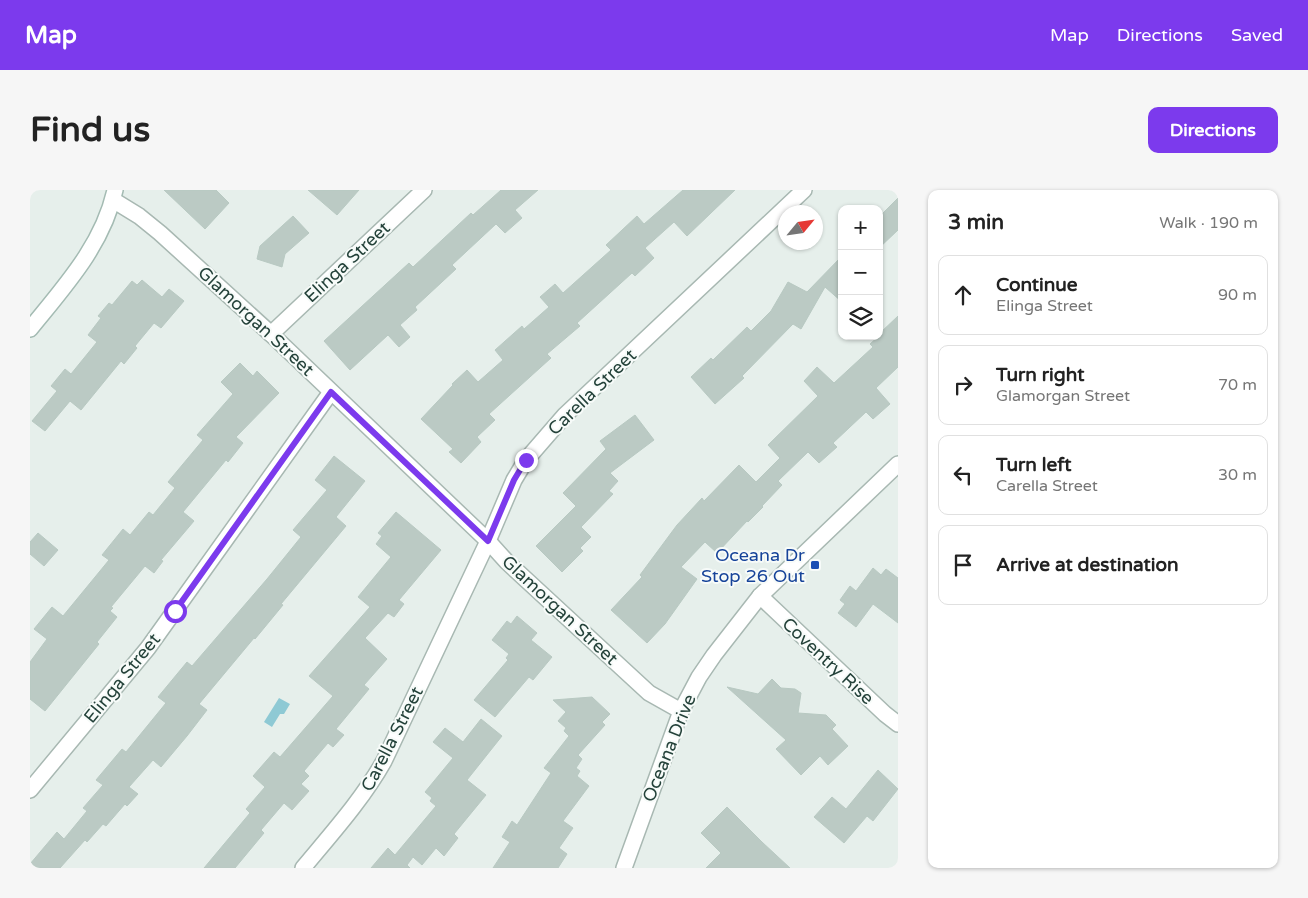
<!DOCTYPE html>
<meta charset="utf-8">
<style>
:root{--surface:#fff;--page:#f6f6f6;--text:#222;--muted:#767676;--line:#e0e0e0;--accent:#7c3aed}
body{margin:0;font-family:"Varela Round",sans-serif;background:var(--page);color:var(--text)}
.controls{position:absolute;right:15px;top:15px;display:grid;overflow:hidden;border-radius:10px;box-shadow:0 1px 4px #0004}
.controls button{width:45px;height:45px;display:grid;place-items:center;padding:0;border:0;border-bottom:1px solid var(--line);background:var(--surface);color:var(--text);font:25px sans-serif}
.compass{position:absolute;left:748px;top:15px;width:45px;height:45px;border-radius:50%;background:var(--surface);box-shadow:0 1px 4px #0004;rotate:61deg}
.stop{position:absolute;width:15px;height:15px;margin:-11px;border:4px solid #7c3aed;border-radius:50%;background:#fff}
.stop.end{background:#7c3aed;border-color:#fff;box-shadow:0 1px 5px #0008}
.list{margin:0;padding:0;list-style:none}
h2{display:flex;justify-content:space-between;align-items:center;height:65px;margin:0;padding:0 20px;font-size:21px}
h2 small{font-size:16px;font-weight:400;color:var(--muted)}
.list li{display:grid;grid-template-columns:32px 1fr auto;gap:15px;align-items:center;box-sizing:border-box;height:80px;margin:0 10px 10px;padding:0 10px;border:1px solid var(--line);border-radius:10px}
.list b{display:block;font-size:19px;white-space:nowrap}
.list p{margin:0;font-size:16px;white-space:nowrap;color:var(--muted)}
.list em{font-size:16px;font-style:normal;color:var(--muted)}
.icon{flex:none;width:28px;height:28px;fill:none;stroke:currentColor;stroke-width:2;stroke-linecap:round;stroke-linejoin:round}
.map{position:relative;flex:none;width:868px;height:678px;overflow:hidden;border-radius:10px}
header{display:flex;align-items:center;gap:30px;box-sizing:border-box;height:70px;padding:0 25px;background:var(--accent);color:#fff}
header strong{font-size:24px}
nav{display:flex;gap:28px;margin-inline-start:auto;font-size:18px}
.intro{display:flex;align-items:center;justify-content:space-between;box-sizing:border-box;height:120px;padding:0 30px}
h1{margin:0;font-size:35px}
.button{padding:12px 22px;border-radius:10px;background:var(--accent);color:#fff;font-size:18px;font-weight:700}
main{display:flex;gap:30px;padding:0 30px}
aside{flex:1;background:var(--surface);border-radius:10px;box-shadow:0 1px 4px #0004}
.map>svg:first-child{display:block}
.water{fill:#8ec9d4}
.building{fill:#bbcac4;stroke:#b8c9c2}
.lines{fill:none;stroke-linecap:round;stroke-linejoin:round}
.street-casing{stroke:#a8b8b2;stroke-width:18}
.secondary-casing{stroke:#a4bbb3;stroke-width:18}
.street{stroke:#fff;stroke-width:15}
.secondary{stroke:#fff;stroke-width:15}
.route{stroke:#7c3aed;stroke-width:6}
.transit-dot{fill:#1a4fb4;stroke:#f7fbf9;stroke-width:2}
.labels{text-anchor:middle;stroke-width:4;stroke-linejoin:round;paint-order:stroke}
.street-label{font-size:18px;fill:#24423a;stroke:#f7fbf9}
.transit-label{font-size:18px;fill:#164399;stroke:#f7fbf9;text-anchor:end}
</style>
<header>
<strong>Map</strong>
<nav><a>Map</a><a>Directions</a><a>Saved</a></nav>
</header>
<div class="intro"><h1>Find us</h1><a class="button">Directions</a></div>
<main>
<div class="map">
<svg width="868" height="678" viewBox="0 0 868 678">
<rect width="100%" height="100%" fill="#e6efeb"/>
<path class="water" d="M 249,508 L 260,514 L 254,524 L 250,524 L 242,537 L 234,532 Z"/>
<g class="building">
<path d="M 134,0 L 186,0 L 199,13 L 175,39 Z"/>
<path d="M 278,0 L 329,0 L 307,25 Z"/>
<path d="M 471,0 L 508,0 L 485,20 L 492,28 L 475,43 L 466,34 L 422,75 L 426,79 L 385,117 L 387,120 L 370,135 L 380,147 L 369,157 L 358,145 L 320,180 L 294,151 L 379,73 L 383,77 L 441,23 L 443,25 Z"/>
<path d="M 653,0 L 705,0 L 657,46 L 644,32 L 615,58 L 624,68 L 605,86 L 602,83 L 547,133 L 550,136 L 517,164 L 521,168 L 459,224 L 465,230 L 447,247 L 451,252 L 431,273 L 419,262 L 423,259 L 391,229 L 423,195 L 422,194 L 437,180 L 448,192 L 473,170 L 465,160 L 492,136 L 494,139 L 519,117 L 510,107 L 525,94 L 533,103 L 581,60 L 576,55 L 607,26 L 614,34 Z"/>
<path d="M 868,8 L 868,40 L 849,58 L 849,27 Z"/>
<path d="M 263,26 L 279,43 L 255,64 L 252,77 L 227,69 L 230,56 Z"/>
<path d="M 812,66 L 812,112 L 795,97 L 771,139 L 763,134 L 712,186 L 714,188 L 685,214 L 661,187 L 681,168 L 683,170 L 717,137 L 721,141 L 741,121 L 758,92 L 777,102 Z"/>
<path d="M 112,90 L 132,107 L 139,99 L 154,111 L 131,138 L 124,133 L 105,156 L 107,158 L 94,174 L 91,171 L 51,220 L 40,211 L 15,241 L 2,231 L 27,201 L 21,196 L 35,179 L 41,184 L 67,152 L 58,145 L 71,128 L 68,126 L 79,113 L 82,115 L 102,91 L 107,95 Z"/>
<path d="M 868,126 L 868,177 L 846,198 L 860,214 L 843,229 L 836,222 L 803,253 L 807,257 L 789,273 L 778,262 L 748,291 L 752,295 L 732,316 L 733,317 L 718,332 L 717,331 L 687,363 L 675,352 L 651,377 L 667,389 L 635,434 L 617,453 L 581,420 L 612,387 L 610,385 L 647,335 L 672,308 L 674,311 L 709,275 L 726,292 L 750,268 L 738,255 L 788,206 L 774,191 L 787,177 L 804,193 L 843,157 L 840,154 L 849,146 L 849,144 Z"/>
<path d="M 210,173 L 223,186 L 227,181 L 249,203 L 206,247 L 213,253 L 198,272 L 196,270 L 153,322 L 164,331 L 131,370 L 133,371 L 124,383 L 115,376 L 81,417 L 83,418 L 80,421 L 87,427 L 67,452 L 69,454 L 15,521 L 0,509 L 0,472 L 17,449 L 4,439 L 22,417 L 33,426 L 79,370 L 72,365 L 93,339 L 100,345 L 119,322 L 123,325 L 145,298 L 138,292 L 173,250 L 167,245 L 203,204 L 191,192 Z"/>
<path d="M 605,225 L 624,250 L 580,283 L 588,291 L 579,301 L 583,304 L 551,337 L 561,347 L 550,358 L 553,361 L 532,382 L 506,356 L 546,316 L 533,303 L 576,259 L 570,251 Z"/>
<path d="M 304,266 L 335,291 L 306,327 L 316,336 L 251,414 L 253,415 L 225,449 L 224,448 L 169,514 L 177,520 L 157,546 L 131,577 L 123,570 L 99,597 L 108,604 L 97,616 L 95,614 L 76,636 L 73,634 L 57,652 L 55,650 L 30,678 L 0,678 L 0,674 L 27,642 L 34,649 L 57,621 L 53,618 L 73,595 L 66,590 L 92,559 L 96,562 L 136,513 L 128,507 L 157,472 L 162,476 L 237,389 L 271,347 L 263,340 L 297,300 L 285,290 Z"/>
<path d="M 366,322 L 411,360 L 369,410 L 374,414 L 364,427 L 358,423 L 335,448 L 357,469 L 334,495 L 339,499 L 306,539 L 314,545 L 303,557 L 298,553 L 274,581 L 279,586 L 271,594 L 279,601 L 262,620 L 254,613 L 231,640 L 234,643 L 205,678 L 174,678 L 220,623 L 216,619 L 235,597 L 223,586 L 244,562 L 250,567 L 303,506 L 279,486 L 340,417 L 328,407 L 361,367 L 346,354 L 352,346 L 348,343 Z"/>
<path d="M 8,343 L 28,360 L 14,376 L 0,364 L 0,352 Z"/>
<path d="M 843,378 L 851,385 L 856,379 L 868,388 L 868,433 L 843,414 L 826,437 L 808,423 L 815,414 L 810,410 L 820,396 L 826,401 Z"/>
<path d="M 487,426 L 507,443 L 501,450 L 522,467 L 503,490 L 499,487 L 465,527 L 444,510 L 478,470 L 476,468 L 479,464 L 462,450 L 477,431 L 481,434 Z"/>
<path d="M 742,489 L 751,498 L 765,499 L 771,503 L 768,523 L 796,525 L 806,535 L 802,539 L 818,556 L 798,575 L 790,566 L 771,585 L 746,559 L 756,550 L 697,497 L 728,504 Z"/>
<path d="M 562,507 L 580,524 L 572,532 L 575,535 L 548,565 L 552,569 L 546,578 L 550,581 L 547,586 L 559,596 L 533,631 L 543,638 L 529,658 L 537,664 L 528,678 L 463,678 L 480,652 L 472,647 L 482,631 L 487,635 L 521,583 L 514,578 L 539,546 L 534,541 L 536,538 L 528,531 L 536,522 L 523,510 Z"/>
<path d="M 451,529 L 472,546 L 437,590 L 456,605 L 424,644 L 428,648 L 414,666 L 406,658 L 392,675 L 383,667 L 377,675 L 380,678 L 341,678 L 358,658 L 365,665 L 406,616 L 400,611 L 402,608 L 395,602 L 423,568 L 403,552 L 415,538 L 433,552 Z"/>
<path d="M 848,580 L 868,599 L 843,631 L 837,626 L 814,653 L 784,627 L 802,607 L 816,619 Z"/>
<path d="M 697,617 L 732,652 L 760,678 L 676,678 L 691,663 L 671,643 Z"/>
</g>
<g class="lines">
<g class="street-casing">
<g id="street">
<path d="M 83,10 L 109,26 L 130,43 L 241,144 L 458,351 L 477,372 L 619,503 L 651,521"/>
<path d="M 241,144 L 394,0"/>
<path d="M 730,406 L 855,524 L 868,534"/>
<path d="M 0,600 L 118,458 L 301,202"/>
<path d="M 273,678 C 302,643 332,610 354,571 L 458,351 L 484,290 L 496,270 L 535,225 L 774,0"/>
<path d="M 594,678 L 651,521 L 669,487 L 684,465 L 730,406 L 868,274"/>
</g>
</g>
<g class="secondary-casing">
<path id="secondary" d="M 0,139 C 34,97 73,55 85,0"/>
</g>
<use href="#street" class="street"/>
<use href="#secondary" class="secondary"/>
</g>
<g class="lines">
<path class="route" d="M 145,421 L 301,202 L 458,351 L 484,290 L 496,270"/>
</g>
<rect class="transit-dot" x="780" y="370" width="10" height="10" rx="2.5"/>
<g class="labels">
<g class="street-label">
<text transform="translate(317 72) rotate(-43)" y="6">Elinga Street</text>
<text transform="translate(226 131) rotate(43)" y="6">Glamorgan Street</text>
<text transform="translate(562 202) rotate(-44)" y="6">Carella Street</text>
<text transform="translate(530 420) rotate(43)" y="6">Glamorgan Street</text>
<text transform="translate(798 471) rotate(43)" y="6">Coventry Rise</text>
<text transform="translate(92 488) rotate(-51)" y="6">Elinga Street</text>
<text transform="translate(362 549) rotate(-63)" y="6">Carella Street</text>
<text transform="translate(639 558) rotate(-68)" y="6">Oceana Drive</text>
</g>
<g class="transit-label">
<text x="775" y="371">Oceana Dr<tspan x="775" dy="21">Stop 26 Out</tspan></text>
</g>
</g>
</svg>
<div class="controls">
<button>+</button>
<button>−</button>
<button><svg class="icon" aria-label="layers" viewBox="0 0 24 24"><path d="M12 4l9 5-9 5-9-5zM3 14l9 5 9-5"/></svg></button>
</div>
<svg class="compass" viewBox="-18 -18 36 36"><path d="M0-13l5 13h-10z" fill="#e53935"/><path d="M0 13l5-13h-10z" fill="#767676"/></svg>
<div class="stop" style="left:145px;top:421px"></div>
<div class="stop end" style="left:496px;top:270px"></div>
</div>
<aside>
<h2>3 min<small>Walk · 190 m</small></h2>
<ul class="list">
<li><svg class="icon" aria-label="ahead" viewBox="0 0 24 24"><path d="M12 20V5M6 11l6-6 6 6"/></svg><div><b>Continue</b><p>Elinga Street</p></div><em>90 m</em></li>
<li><svg class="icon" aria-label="right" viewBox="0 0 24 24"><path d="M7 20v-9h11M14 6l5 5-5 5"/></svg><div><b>Turn right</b><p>Glamorgan Street</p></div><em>70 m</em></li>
<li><svg class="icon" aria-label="left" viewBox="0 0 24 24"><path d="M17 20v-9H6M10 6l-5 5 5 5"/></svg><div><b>Turn left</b><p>Carella Street</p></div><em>30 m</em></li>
<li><svg class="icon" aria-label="arrive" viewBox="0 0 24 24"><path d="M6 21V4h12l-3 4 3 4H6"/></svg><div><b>Arrive at destination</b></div></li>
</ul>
</aside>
</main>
